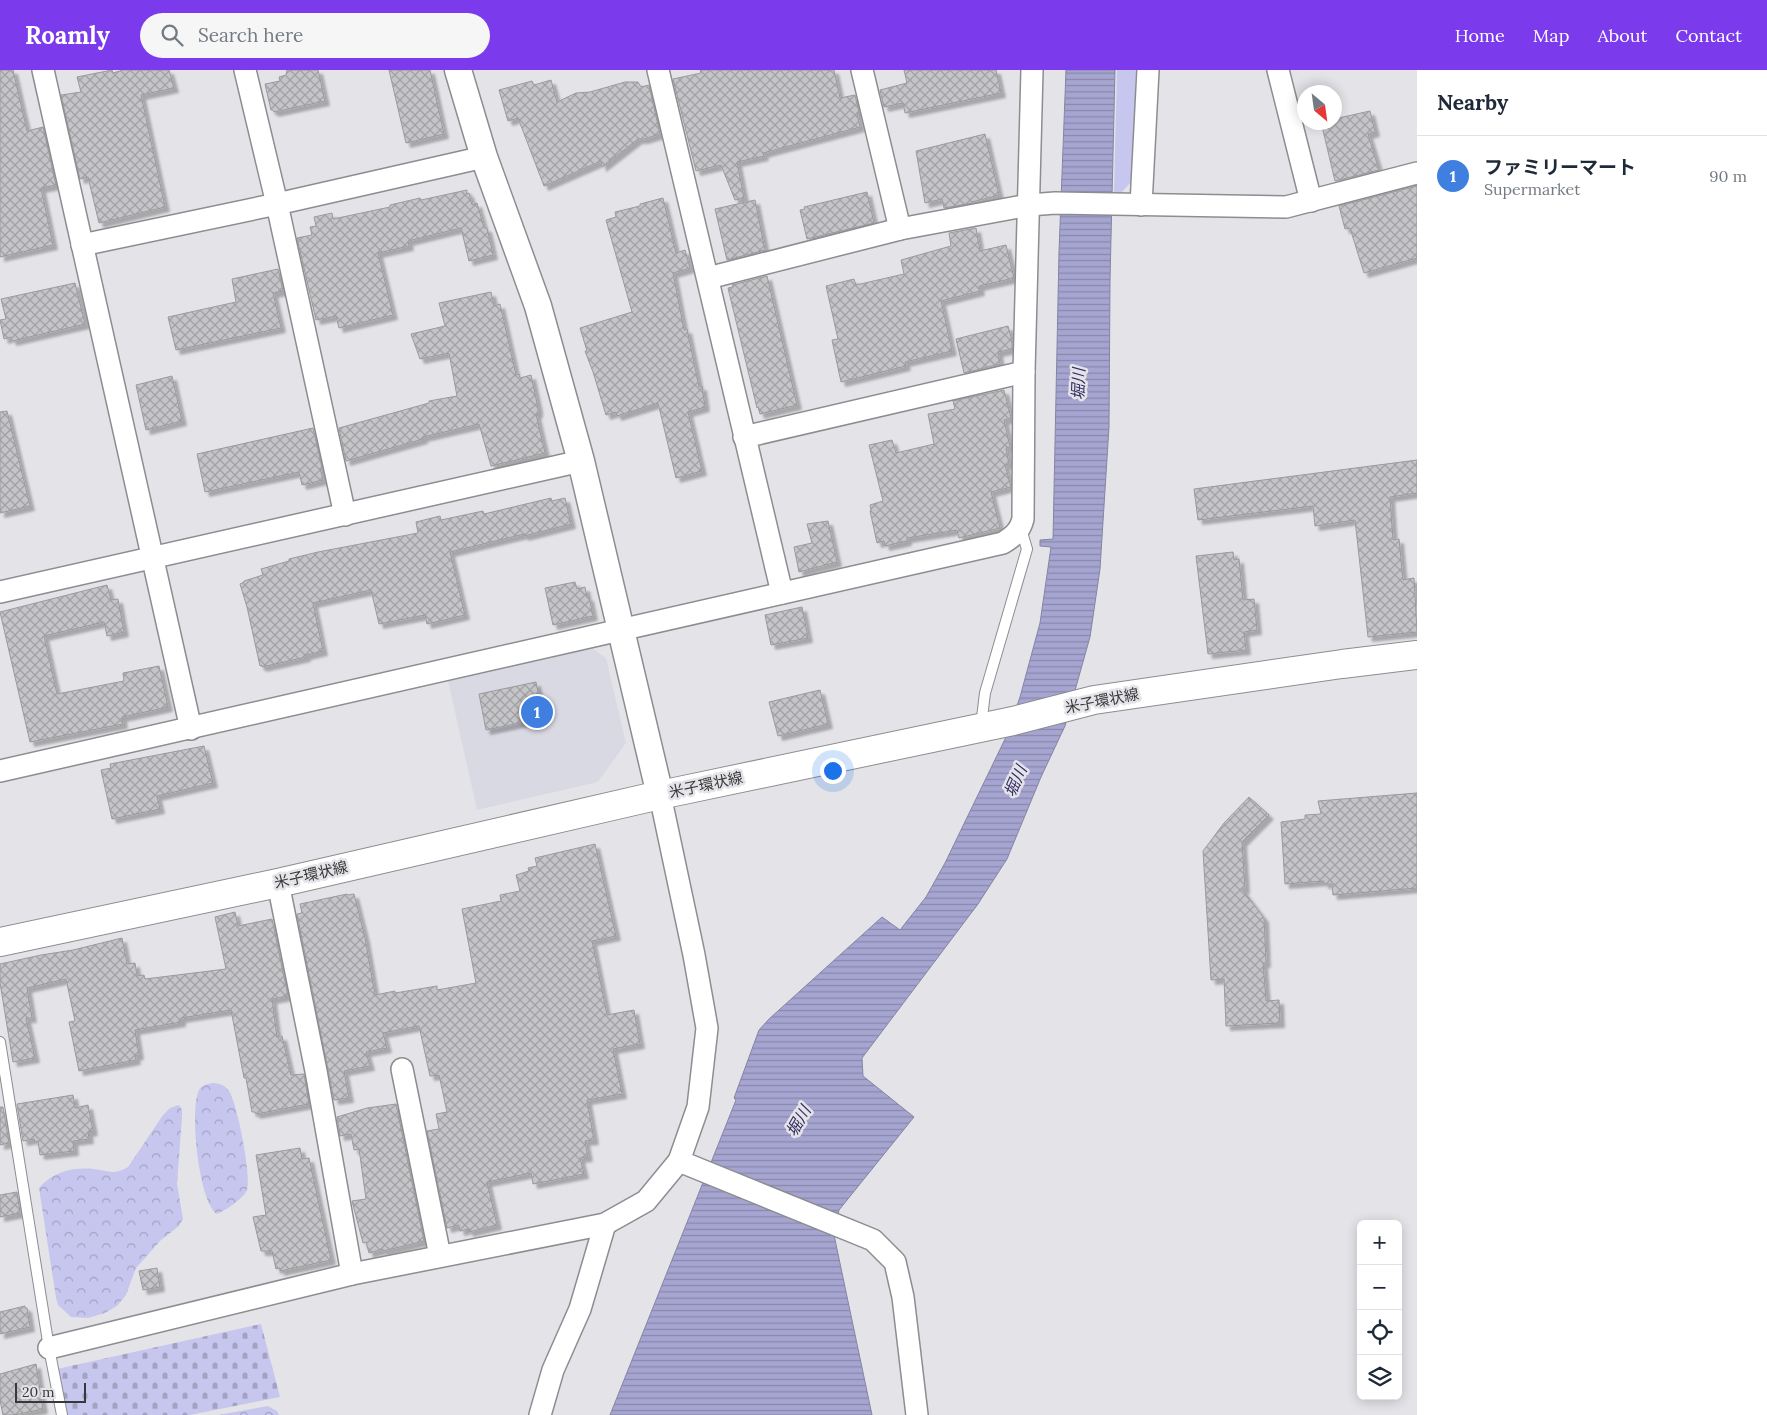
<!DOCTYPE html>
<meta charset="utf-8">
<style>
:root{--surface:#fff;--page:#f6f6f7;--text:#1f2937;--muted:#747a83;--line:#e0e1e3;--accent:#7c3aed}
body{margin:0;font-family:Lora,"Noto Sans JP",serif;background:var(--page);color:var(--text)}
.controls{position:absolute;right:15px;bottom:15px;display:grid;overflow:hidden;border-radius:8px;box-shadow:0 2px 12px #0003}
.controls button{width:45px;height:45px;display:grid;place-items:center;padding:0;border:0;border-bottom:1px solid var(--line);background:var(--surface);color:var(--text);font:25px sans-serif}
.compass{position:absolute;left:1297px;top:15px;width:45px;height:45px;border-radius:50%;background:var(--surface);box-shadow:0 2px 12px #0003;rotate:151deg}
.scale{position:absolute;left:15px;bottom:12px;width:71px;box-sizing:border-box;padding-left:5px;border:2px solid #38383a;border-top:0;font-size:14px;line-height:18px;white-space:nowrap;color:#38383a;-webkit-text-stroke:4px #e4e4e8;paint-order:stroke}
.you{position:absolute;left:832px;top:700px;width:18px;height:18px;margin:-12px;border:4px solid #fff;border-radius:50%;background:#1a73e8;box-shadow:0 0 0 8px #1a73e833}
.badge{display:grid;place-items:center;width:32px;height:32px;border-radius:50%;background:var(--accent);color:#fff;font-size:16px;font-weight:700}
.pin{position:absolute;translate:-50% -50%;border:2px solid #fff;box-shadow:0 1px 5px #0006}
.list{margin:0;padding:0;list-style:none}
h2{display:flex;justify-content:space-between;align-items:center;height:65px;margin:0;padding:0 20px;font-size:21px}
h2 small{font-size:16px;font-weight:400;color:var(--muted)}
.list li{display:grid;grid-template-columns:32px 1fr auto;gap:15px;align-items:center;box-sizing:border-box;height:80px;padding:0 20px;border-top:1px solid var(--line)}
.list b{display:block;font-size:19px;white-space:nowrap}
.list p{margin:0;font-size:16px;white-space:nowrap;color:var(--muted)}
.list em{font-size:16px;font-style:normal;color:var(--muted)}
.icon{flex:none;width:28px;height:28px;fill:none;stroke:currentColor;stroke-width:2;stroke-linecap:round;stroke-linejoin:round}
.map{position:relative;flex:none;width:1417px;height:1345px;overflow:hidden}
header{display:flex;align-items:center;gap:30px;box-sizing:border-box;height:70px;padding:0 25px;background:var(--accent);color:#fff}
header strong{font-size:24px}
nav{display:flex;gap:28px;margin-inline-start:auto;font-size:18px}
.search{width:350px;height:45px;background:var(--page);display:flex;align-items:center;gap:12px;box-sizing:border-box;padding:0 18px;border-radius:28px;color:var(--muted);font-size:19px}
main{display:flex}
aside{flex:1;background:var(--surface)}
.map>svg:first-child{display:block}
.built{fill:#d9d9e4}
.green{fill:#c7c6ee}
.forest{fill:url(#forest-crowns)}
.cemetery{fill:url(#cemetery-stones)}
.water{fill:url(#water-rules);stroke:#8584a4}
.building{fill:url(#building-cross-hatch);stroke:#9a9a9e;filter:url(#shadow)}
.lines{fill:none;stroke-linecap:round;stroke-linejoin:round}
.service-casing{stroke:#8c8d90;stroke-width:12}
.minor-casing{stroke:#8c8d90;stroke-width:24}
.tertiary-casing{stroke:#8c8d90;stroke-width:29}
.secondary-casing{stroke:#8c8d90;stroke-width:30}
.service{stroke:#fff;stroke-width:10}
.minor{stroke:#fff;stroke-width:21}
.tertiary{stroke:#fff;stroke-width:26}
.secondary{stroke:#fff;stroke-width:28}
.labels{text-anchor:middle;stroke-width:5;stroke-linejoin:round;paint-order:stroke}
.street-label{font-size:15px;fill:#38383a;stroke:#e4e4e8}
.water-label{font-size:16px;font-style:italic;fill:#342d63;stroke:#e4e4e8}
</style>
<header>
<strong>Roamly</strong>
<div class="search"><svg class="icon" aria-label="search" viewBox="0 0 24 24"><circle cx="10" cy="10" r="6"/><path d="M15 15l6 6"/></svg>Search here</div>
<nav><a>Home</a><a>Map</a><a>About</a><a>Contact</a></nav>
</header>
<main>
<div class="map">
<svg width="1417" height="1345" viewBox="0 0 1417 1345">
<defs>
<pattern id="forest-crowns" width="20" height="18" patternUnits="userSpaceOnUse" patternTransform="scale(1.25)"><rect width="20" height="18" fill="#c7c6ee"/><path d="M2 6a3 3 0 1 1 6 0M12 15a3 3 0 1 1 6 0" fill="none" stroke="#a3a2c2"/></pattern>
<pattern id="cemetery-stones" width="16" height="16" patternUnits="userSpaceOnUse" patternTransform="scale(1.25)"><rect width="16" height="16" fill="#c7c6ee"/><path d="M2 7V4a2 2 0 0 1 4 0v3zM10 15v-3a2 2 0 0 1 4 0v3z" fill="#a3a2c2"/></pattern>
<pattern id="water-rules" width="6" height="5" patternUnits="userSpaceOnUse" patternTransform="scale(1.25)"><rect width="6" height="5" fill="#a6a5d1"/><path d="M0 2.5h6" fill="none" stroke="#8887ab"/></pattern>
<pattern id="building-cross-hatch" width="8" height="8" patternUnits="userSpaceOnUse" patternTransform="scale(1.25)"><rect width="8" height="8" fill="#c5c5c9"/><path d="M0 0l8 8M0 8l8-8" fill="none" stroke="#a1a1a4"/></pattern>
<filter id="shadow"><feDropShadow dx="4.5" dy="4.5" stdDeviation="1" flood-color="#0004"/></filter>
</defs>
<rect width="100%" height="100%" fill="#e4e4e8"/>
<path class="built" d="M 592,578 L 606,588 L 626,673 L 598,712 L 477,740 L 448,611 Z"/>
<path class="green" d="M 1117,0 L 1136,0 L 1133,110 L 1121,123 L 1114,123 Z"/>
<g class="forest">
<path d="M 212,1013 C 219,1013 225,1015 229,1021 C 237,1032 252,1108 247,1120 C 244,1128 225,1141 217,1144 C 199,1133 189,1039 199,1020 C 201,1016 207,1014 212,1013 Z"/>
<path d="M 179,1035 L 182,1040 L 182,1047 L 177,1114 L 183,1149 L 179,1156 L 161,1170 L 136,1198 L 126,1225 L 117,1236 L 105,1243 L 88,1248 L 71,1247 L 58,1235 L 56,1228 L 39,1118 C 53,1102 72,1097 93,1099 C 108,1100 113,1106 128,1097 L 163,1045 L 170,1038 Z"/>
<path d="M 268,1336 L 277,1341 L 279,1345 L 218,1345 Z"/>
</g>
<path class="cemetery" d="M 261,1254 L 280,1327 L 190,1345 L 66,1345 L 57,1299 Z"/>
<path class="water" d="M 1066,0 L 1115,0 L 1110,211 L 1109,357 L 1100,499 L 1090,567 L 1065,656 L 1041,707 L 1007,789 L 978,834 L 862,988 L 863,1006 L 914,1047 L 839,1140 L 834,1165 L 872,1345 L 610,1345 L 736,1030 L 734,1028 L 759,960 L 769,949 L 882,847 L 900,860 L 926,827 L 945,793 L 1006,667 L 1020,627 L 1040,553 L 1051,477 L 1040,476 L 1040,470 L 1053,469 L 1059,182 Z"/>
<g class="building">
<path d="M 0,0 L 13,0 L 27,61 L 43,57 L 56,115 L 41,118 L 53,175 L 0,187 Z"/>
<path d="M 112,0 L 113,3 L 123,0 L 169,0 L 174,18 L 141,25 L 165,137 L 99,153 L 88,107 L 80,109 L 61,25 L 81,22 L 77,7 Z"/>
<path d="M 287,0 L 318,0 L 325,31 L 274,42 L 273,40 L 271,40 L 265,14 L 280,11 L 279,7 L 286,5 Z"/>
<path d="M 389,0 L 430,0 L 444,64 L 406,73 Z"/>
<path d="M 700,0 L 834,0 L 840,28 L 855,25 L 859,42 L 857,43 L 860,57 L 763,83 L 764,86 L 737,92 L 744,128 L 735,130 L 721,95 L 696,101 L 673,9 L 701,3 Z"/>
<path d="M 904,0 L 996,0 L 1001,23 L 905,43 L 903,33 L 884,37 L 880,20 L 907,13 Z"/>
<path d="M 551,10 L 557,32 L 576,23 L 590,22 L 625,12 L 638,12 L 641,17 L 649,15 L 660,64 L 644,69 L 638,69 L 602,97 L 601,91 L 544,116 L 518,48 L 508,51 L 499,20 L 532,11 L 534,15 Z"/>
<path d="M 1370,41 L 1375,62 L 1368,64 L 1379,100 L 1335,111 L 1321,52 L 1334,52 L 1334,49 Z"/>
<path d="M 985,64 L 999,125 L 972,132 L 972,133 L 944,138 L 942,129 L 925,133 L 916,81 Z"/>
<path d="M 1417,116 L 1417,188 L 1364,203 L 1350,158 L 1345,159 L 1339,136 Z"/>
<path d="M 467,120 L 467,124 L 469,123 L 472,135 L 477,133 L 484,158 L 487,158 L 493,185 L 469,191 L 461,158 L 408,171 L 409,176 L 378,183 L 393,245 L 339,258 L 336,246 L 316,250 L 297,168 L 312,165 L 310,157 L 316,156 L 314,147 L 332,143 L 333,149 L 390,137 L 390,135 L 420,128 L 421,130 Z"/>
<path d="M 867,122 L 874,153 L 807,169 L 800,140 L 805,139 L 804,137 Z"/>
<path d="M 663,128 L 676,183 L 685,180 L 690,198 L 673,203 L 684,260 L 687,259 L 699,317 L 702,316 L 705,337 L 688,342 L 702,401 L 676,408 L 658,333 L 617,346 L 616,342 L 606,345 L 593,302 L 585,281 L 587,281 L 580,258 L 632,242 L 606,150 L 616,147 L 615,142 L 640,136 L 640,134 Z"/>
<path d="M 755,130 L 765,180 L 727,190 L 715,139 Z"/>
<path d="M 976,158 L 980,181 L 1006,175 L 1014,208 L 979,216 L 980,221 L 941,231 L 952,281 L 905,292 L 906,296 L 841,312 L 832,270 L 838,269 L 826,216 L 854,209 L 856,215 L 904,204 L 901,190 L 951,176 L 949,163 Z"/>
<path d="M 278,199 L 283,221 L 273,223 L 281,258 L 176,280 L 168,247 L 236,232 L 232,209 Z"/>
<path d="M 767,206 L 797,335 L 760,344 L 758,337 L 757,338 L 728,218 L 733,217 L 732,215 Z"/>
<path d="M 75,213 L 85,254 L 12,271 L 11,267 L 4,269 L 0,250 L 6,249 L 1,229 Z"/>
<path d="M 491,222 L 494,236 L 500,234 L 516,305 L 519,304 L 520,308 L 531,305 L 538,338 L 538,343 L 536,344 L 545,383 L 491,396 L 479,354 L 423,367 L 423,369 L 346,391 L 339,358 L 429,333 L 429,331 L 457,326 L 449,283 L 420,289 L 411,264 L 445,256 L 439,233 Z"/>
<path d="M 1008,256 L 1012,271 L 1012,279 L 998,282 L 1000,294 L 964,303 L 956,269 Z"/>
<path d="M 172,306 L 182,351 L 146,360 L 136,315 Z"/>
<path d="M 1004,320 L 1011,348 L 1004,350 L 1010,377 L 1006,378 L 1009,394 L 1005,395 L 1011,417 L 991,422 L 1000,458 L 959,468 L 957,460 L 907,468 L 907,471 L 885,476 L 884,471 L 877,473 L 870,441 L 871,441 L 870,435 L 883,431 L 869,375 L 892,370 L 896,383 L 934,374 L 928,344 L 955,339 L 953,331 Z"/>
<path d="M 7,341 L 30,436 L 0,443 L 0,342 Z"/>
<path d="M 313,358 L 322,398 L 320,398 L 323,410 L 302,415 L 299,402 L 205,422 L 197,384 Z"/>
<path d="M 1417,390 L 1417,423 L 1390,427 L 1393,470 L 1399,469 L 1403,510 L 1414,508 L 1417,562 L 1368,567 L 1355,450 L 1315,456 L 1313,436 L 1198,450 L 1194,419 Z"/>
<path d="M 551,428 L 552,431 L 565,428 L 571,454 L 524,466 L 524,464 L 450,482 L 465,545 L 427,554 L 425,545 L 379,554 L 371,520 L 313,533 L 323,581 L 306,585 L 306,587 L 262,597 L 262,595 L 260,596 L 247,537 L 240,514 L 244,512 L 244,511 L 263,505 L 261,499 L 289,491 L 289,489 L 318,482 L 418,463 L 416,452 L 440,446 L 441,450 L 483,441 L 484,444 Z"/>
<path d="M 828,451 L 837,492 L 799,502 L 794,477 L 812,473 L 807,454 Z"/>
<path d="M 1233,482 L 1234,490 L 1239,489 L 1243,530 L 1254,529 L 1257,560 L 1244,562 L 1246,580 L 1208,584 L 1196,486 Z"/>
<path d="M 575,512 L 577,519 L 585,517 L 587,527 L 589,527 L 593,546 L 553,555 L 545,518 Z"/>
<path d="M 107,515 L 111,530 L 118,529 L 124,562 L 107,566 L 104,552 L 44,566 L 57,624 L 124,611 L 123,603 L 159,596 L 168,637 L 122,647 L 123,654 L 30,672 L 0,542 Z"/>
<path d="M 802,537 L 808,568 L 771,575 L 765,545 Z"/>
<path d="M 536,612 L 543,648 L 486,660 L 479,624 Z"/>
<path d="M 820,620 L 828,654 L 778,666 L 769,632 Z"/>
<path d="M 204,676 L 213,713 L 157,726 L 160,739 L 112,749 L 101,700 L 111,698 L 110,694 Z"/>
<path d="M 1417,723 L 1417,818 L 1333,825 L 1332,814 L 1324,814 L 1324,811 L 1285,814 L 1281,752 L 1305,749 L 1305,745 L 1321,744 L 1318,731 Z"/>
<path d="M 1249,727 L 1269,745 L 1242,772 L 1245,819 L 1242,819 L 1264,848 L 1266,893 L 1263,893 L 1266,931 L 1279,930 L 1280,953 L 1226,956 L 1224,909 L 1211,910 L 1203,781 L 1224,753 Z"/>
<path d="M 595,774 L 616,866 L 592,871 L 607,945 L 634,940 L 640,974 L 613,979 L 622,1024 L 587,1030 L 594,1070 L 585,1071 L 588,1087 L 580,1088 L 584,1104 L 533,1114 L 531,1103 L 487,1112 L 497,1155 L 469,1162 L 468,1159 L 460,1161 L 459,1155 L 447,1158 L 427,1061 L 439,1059 L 436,1044 L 447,1042 L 439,1005 L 430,1006 L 419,956 L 383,963 L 387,978 L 366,982 L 370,996 L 344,1001 L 349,1028 L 334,1030 L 297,844 L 302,843 L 300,834 L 347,824 L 348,825 L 354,824 L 365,868 L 375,925 L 395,921 L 395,923 L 437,916 L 437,920 L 476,913 L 462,839 L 501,831 L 500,825 L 520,821 L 516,805 L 529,801 L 528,798 L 537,796 L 535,788 Z"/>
<path d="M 235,842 L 238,856 L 272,849 L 288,926 L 272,929 L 277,967 L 282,966 L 291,1005 L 304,1004 L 309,1034 L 256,1044 L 255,1042 L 252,1042 L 246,1008 L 244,1008 L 231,940 L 181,948 L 181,952 L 135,960 L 139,985 L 135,986 L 136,990 L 79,1001 L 69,952 L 75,951 L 66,909 L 27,918 L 32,948 L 26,948 L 35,988 L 13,992 L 0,913 L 0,894 L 41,885 L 73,880 L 122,868 L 127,894 L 135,893 L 137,906 L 144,905 L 145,909 L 226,899 L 215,847 Z"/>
<path d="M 73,1025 L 75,1038 L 88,1035 L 93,1061 L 88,1062 L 89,1069 L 73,1071 L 74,1081 L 40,1085 L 38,1071 L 35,1072 L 34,1069 L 23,1071 L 17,1034 Z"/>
<path d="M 396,1034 L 424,1171 L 383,1181 L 383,1179 L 369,1183 L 366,1172 L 363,1173 L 352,1131 L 366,1129 L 359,1079 L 354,1080 L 351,1064 L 340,1066 L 337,1047 L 367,1038 Z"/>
<path d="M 0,1037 L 3,1037 L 9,1073 L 0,1075 Z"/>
<path d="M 300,1078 L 302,1089 L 309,1088 L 331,1190 L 280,1201 L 280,1198 L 276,1199 L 272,1181 L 261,1181 L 253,1147 L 266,1145 L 256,1085 Z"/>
<path d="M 17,1122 L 20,1143 L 0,1147 L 0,1125 Z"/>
<path d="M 157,1198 L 160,1217 L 143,1220 L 139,1201 Z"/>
<path d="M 25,1236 L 25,1238 L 27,1238 L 30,1257 L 0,1264 L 0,1242 Z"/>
<path d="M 36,1294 L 43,1339 L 14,1345 L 3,1345 L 0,1330 L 0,1304 Z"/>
</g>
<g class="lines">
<g class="service-casing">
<g id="service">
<path d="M 981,656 L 985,623 L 1027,479 L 1021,459"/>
<path d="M 0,972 L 49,1278 L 62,1345"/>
</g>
</g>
<g class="minor-casing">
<g id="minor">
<path d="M 43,0 L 191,659"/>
<path d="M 245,0 L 277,134 L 345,445"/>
<path d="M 658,0 L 782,523"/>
<path d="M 862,0 L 900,159"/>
<path d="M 1278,0 L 1311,131"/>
<path d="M 1141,135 L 1148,0"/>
<path d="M 82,175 L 277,134 L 484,87"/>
<path d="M 708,208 L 900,159 L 1029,135 L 1055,133 L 1286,137 L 1417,103"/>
<path d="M 744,367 L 1024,302"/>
<path d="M 0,522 L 581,391"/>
<path d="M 0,701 L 1003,473 C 1014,466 1020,461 1023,449 L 1024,302 L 1032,0"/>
<path d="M 278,813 L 316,1001 L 352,1204"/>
<path d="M 402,999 L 440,1186"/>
<path d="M 679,1091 L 873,1170 L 895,1192 L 903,1227 L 917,1345"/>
<path d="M 49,1278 L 352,1204 L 605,1154 L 646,1131 L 679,1091 L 698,1037 L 707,958 L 694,885 L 660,725"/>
<path d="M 540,1345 L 553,1300 L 580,1239 L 605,1154"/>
</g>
</g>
<g class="tertiary-casing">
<path id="tertiary" d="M 458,0 L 484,87 L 538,236 L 581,391 L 660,725"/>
</g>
<g class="secondary-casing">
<path id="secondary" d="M 0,872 L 278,813 L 660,725 L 1013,651 L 1094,630 L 1342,594 L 1417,585"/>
</g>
<use href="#service" class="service"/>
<use href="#minor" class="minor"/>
<use href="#tertiary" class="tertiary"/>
<use href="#secondary" class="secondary"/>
</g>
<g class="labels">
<g class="street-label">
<text transform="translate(1102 631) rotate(-11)" y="5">米子環状線</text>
<text transform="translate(706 715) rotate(-12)" y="5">米子環状線</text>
<text transform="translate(311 805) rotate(-13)" y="5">米子環状線</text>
</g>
<g class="water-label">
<text transform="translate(1078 314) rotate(-88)" y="6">堀川</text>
<text transform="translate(1015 711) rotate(-66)" y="6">堀川</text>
<text transform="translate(798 1051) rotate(-60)" y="6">堀川</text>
</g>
</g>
</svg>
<div class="controls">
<button>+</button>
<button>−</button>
<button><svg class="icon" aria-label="locate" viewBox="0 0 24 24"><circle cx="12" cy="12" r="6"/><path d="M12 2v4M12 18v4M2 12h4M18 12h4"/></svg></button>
<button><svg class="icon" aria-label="layers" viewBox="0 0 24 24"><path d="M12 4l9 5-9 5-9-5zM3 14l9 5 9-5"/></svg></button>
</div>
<svg class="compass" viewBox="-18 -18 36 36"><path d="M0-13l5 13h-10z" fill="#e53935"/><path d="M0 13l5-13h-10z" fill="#747a83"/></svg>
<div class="scale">20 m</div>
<div class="you"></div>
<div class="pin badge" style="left:537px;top:642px;background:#3f7fe0">1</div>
</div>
<aside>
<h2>Nearby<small></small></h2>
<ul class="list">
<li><span class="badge" style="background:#3f7fe0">1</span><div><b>ファミリーマート</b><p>Supermarket</p></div><em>90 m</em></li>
</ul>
</aside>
</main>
